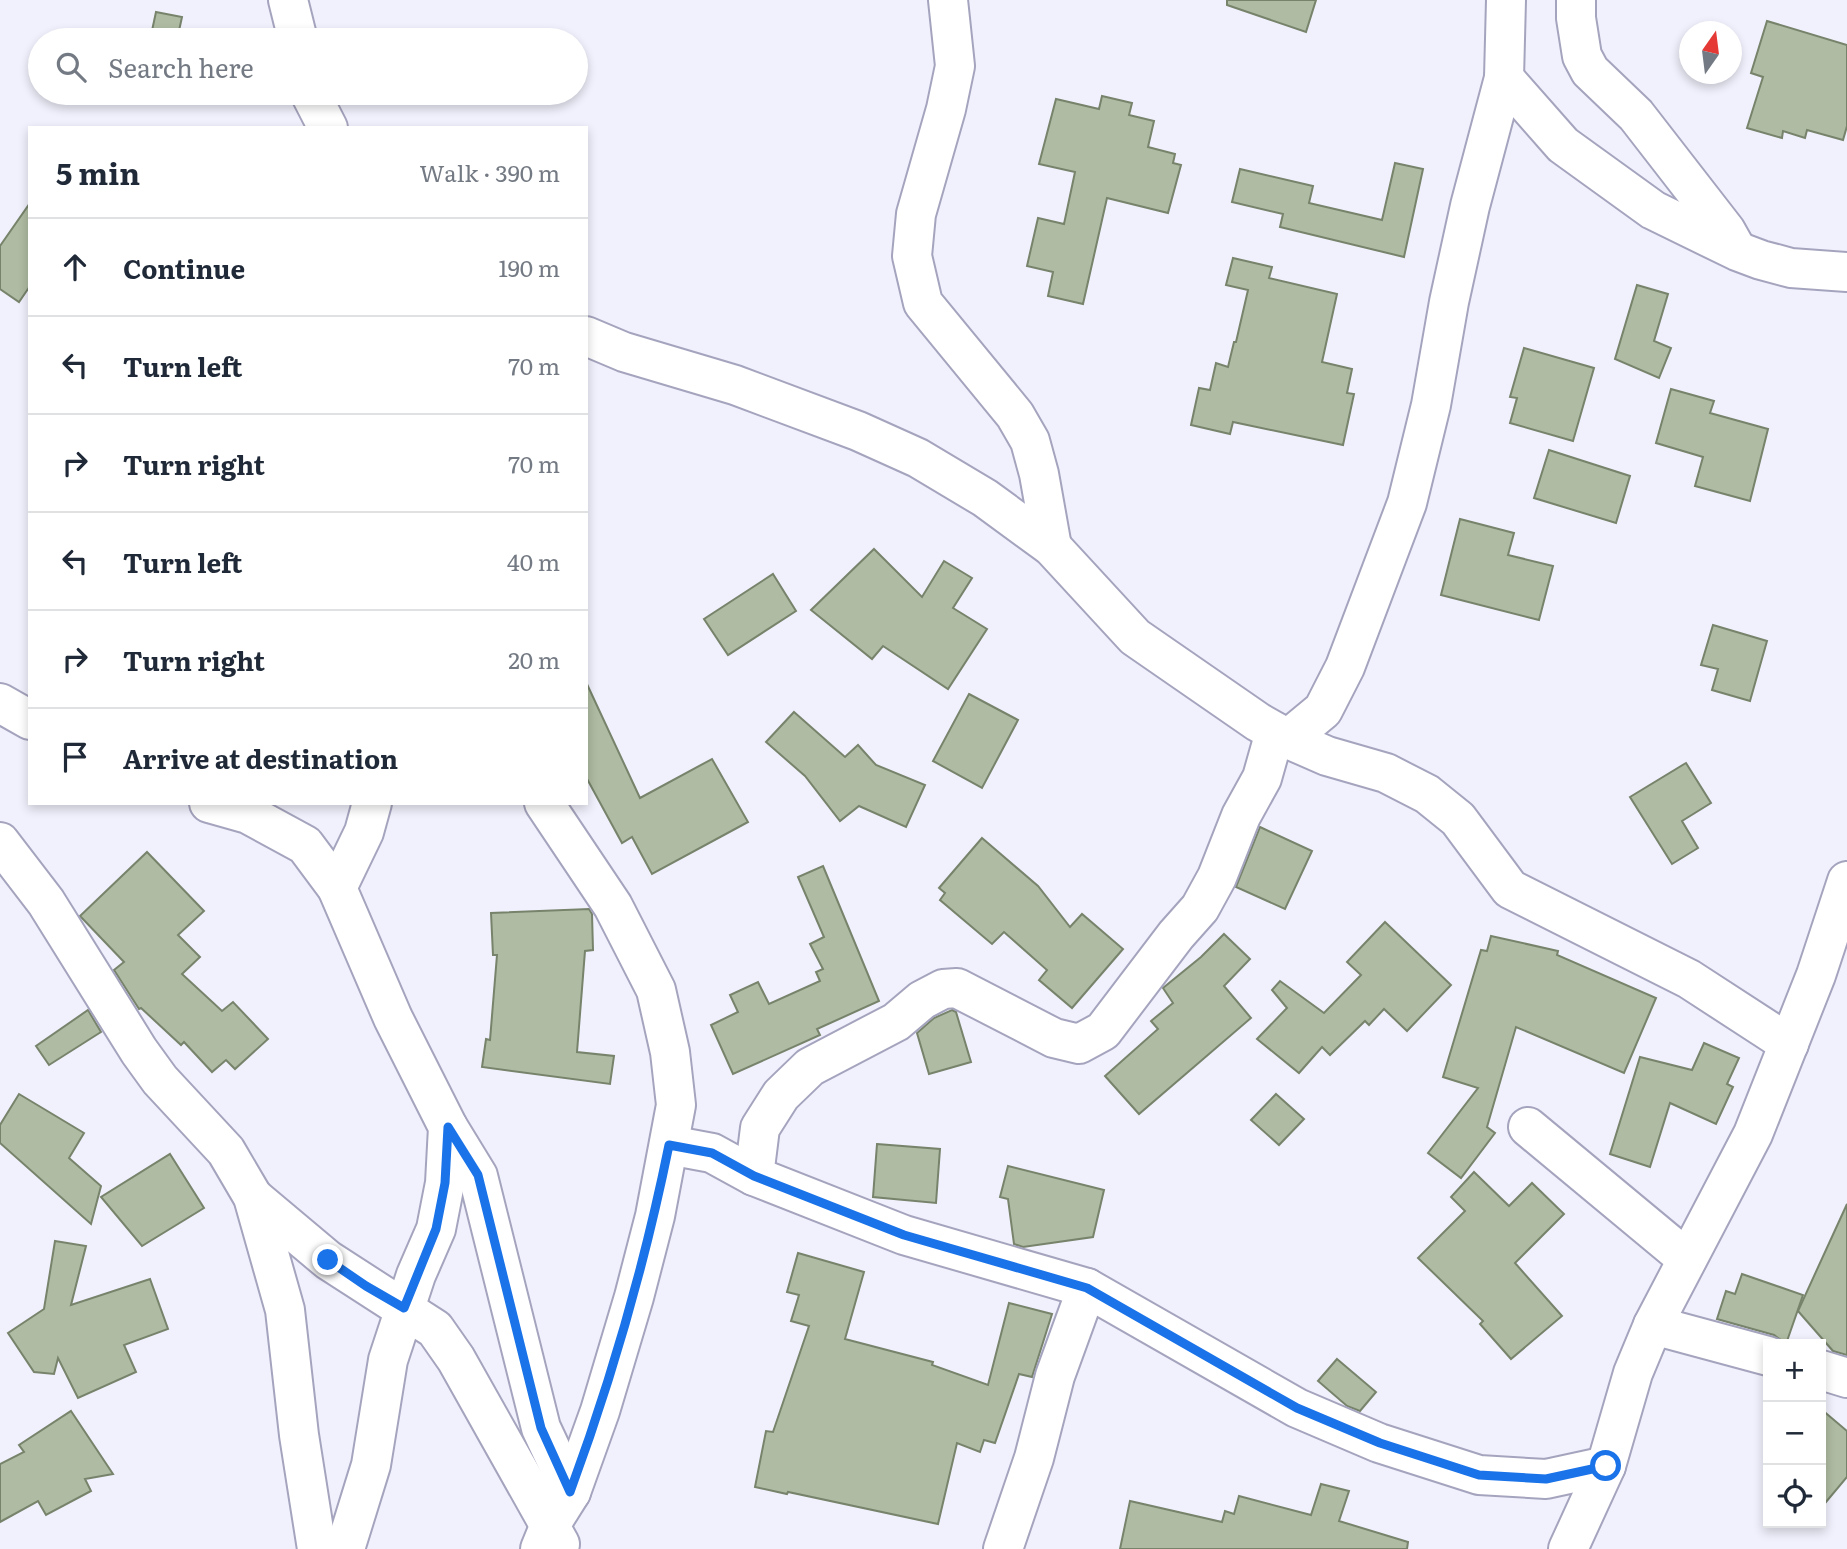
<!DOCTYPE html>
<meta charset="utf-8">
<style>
:root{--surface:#fff;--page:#f6f6f7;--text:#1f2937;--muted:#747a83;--line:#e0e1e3}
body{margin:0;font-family:Literata,serif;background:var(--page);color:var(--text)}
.controls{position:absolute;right:21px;bottom:21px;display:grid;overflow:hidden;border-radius:0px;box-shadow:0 4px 10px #0003}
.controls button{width:63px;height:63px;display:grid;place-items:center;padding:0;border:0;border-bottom:2px solid var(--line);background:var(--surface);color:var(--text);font:35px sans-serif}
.compass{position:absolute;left:1679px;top:21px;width:63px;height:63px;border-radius:50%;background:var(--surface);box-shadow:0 4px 10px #0003;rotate:14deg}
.stop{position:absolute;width:21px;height:21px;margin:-16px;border:5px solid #1a73e8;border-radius:50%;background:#fff}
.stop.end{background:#1a73e8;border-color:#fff;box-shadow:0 2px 7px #0008}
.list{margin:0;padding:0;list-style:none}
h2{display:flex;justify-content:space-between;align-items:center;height:91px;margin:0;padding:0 28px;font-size:30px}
h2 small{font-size:23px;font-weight:400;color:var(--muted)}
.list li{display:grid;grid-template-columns:46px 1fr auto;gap:21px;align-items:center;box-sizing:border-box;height:98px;padding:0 28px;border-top:2px solid var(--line)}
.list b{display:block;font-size:26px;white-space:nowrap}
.list em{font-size:23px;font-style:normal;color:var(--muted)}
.icon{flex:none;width:38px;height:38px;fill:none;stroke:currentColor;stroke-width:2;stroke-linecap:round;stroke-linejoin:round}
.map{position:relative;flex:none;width:1847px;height:1549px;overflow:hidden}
.search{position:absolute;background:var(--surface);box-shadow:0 4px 10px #0003;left:28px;top:28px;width:560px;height:77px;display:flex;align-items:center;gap:18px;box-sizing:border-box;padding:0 24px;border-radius:38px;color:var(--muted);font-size:26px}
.panel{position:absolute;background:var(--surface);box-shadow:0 4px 10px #0003;left:28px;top:126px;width:560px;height:679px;border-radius:0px}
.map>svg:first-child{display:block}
.building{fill:#afbba2;stroke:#77836b;stroke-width:2}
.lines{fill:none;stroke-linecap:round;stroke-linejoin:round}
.minor-casing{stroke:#a5a4be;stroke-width:42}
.minor{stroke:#fff;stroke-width:38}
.route{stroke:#1a73e8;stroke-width:9}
</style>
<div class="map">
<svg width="1847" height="1549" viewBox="0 0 1847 1549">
<rect width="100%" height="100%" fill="#f1f1fd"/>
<g class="building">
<path d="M 1227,0 L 1316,0 L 1306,32 L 1227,5 Z"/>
<path d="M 156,12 L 182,17 L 177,40 L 150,40 Z"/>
<path d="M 1767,21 L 1847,45 L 1847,126 L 1843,140 L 1807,130 L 1805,138 L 1783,131 L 1782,138 L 1747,128 L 1763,77 L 1751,73 Z"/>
<path d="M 1102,96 L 1132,103 L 1129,115 L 1154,121 L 1148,147 L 1175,154 L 1173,163 L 1181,165 L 1168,213 L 1107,198 L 1083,304 L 1048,296 L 1053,272 L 1027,266 L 1038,218 L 1064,224 L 1075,172 L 1039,164 L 1056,99 L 1099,109 Z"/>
<path d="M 1395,163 L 1423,169 L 1404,257 L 1280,227 L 1283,214 L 1232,202 L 1240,169 L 1313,186 L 1309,203 L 1382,220 Z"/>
<path d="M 30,203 L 30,286 L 19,302 L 0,289 L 0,246 Z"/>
<path d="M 1233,258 L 1272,267 L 1269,278 L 1337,294 L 1322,362 L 1352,369 L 1347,393 L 1354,394 L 1343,445 L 1233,422 L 1230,434 L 1191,425 L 1199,388 L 1210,390 L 1216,363 L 1228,367 L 1234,342 L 1236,342 L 1248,290 L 1226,285 Z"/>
<path d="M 1637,285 L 1668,294 L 1654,341 L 1671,348 L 1659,378 L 1615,359 Z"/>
<path d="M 1524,348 L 1594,368 L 1573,441 L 1510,423 L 1517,398 L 1510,397 Z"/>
<path d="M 1671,389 L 1714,401 L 1710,413 L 1768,429 L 1750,501 L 1695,486 L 1703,457 L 1656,443 Z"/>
<path d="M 1549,450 L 1630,476 L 1616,523 L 1534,498 Z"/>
<path d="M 1460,519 L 1514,533 L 1508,555 L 1553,566 L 1539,620 L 1441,595 Z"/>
<path d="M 874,549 L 922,597 L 944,561 L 972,578 L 953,608 L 987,629 L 948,689 L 883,646 L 872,659 L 811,610 Z"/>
<path d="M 773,574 L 796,611 L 728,655 L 704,619 Z"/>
<path d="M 1713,625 L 1767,641 L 1750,701 L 1712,690 L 1718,669 L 1701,665 Z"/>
<path d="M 586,682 L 640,798 L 712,759 L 748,822 L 652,874 L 632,837 L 622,843 L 586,777 Z"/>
<path d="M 969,694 L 1018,720 L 982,788 L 933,761 Z"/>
<path d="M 794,712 L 845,757 L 858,745 L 876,765 L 925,785 L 906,827 L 859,806 L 840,821 L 805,776 L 766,742 Z"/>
<path d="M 1686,763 L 1711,803 L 1682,821 L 1698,848 L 1672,864 L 1630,797 Z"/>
<path d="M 1260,827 L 1312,851 L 1285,909 L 1236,887 Z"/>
<path d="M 982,838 L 1038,886 L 1070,927 L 1082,914 L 1123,949 L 1072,1008 L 1039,980 L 1047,970 L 1004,932 L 992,944 L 940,900 L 945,893 L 939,888 Z"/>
<path d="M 147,852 L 204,911 L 178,935 L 200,957 L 182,974 L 222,1011 L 233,1002 L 268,1039 L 235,1069 L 226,1060 L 212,1072 L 184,1042 L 181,1045 L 141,1008 L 139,1009 L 114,970 L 124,962 L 80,916 Z"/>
<path d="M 823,866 L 879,1001 L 817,1029 L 820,1035 L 733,1074 L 711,1025 L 738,1012 L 730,995 L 758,982 L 769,1004 L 820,981 L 816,972 L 823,969 L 810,944 L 824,937 L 798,877 Z"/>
<path d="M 589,909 L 592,914 L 593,950 L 585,951 L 577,1052 L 614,1056 L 610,1084 L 482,1067 L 486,1039 L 490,1040 L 497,955 L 493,955 L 491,913 Z"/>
<path d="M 1385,922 L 1451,985 L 1407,1031 L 1384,1009 L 1369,1025 L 1365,1021 L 1330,1055 L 1322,1047 L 1299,1073 L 1257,1039 L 1287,1008 L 1272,990 L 1280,981 L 1324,1013 L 1361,975 L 1347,962 Z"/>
<path d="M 1224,934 L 1250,959 L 1224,986 L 1251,1018 L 1139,1114 L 1105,1076 L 1158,1029 L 1151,1021 L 1173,1003 L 1163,988 L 1201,957 Z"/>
<path d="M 1491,936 L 1558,951 L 1557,955 L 1656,998 L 1624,1073 L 1516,1027 L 1487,1127 L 1495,1133 L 1461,1178 L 1428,1153 L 1478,1088 L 1443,1077 L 1481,950 L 1487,951 Z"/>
<path d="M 88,1010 L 101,1032 L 49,1065 L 36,1046 Z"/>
<path d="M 952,1010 L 956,1012 L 971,1062 L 929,1074 L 917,1033 L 934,1018 Z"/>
<path d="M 1704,1043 L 1739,1058 L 1727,1084 L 1733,1087 L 1716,1124 L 1670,1103 L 1650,1167 L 1610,1154 L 1640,1057 L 1692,1070 Z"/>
<path d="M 19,1094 L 84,1133 L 69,1158 L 101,1186 L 91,1224 L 0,1143 L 0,1125 Z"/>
<path d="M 1276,1094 L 1304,1119 L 1279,1145 L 1251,1120 Z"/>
<path d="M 877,1144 L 940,1149 L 936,1203 L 873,1197 Z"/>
<path d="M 170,1154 L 204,1208 L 142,1246 L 101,1197 Z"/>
<path d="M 1008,1166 L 1104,1190 L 1093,1237 L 1023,1247 L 1014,1244 L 1008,1199 L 1000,1197 Z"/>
<path d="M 1474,1172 L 1509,1206 L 1532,1183 L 1564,1214 L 1515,1263 L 1562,1316 L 1511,1359 L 1480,1324 L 1483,1321 L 1418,1258 L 1465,1211 L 1451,1197 Z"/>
<path d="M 1847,1204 L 1847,1355 L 1833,1351 L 1798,1311 Z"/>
<path d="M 55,1241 L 86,1246 L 71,1305 L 150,1279 L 168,1329 L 124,1345 L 136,1372 L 78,1398 L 58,1358 L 54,1374 L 34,1372 L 8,1333 L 44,1309 Z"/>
<path d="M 798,1253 L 864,1272 L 845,1339 L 933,1362 L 932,1365 L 988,1385 L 1009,1303 L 1052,1314 L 1032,1377 L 1019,1374 L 995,1443 L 984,1440 L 980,1452 L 957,1443 L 938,1524 L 788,1492 L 787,1494 L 755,1487 L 766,1431 L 773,1432 L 809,1326 L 791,1321 L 799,1295 L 787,1292 Z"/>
<path d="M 1742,1274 L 1803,1295 L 1786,1344 L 1774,1335 L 1717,1319 L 1726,1291 L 1735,1294 Z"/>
<path d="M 1337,1359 L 1376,1392 L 1360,1411 L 1347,1406 L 1318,1381 Z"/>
<path d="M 1821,1409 L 1847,1431 L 1847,1477 L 1821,1508 Z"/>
<path d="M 71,1411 L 113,1474 L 85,1479 L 91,1491 L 46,1515 L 38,1501 L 0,1522 L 0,1464 L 24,1452 L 19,1445 Z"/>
<path d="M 1321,1484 L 1349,1491 L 1339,1521 L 1408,1542 L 1407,1549 L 1120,1549 L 1130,1501 L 1222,1522 L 1225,1511 L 1234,1514 L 1239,1496 L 1311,1515 Z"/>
</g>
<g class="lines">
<g class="minor-casing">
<g id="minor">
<path d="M 288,0 L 298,40"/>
<path d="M 948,0 L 955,66 L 946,109 L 916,214 L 912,256 L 923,303 L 1015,415 L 1030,441 L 1039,474 L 1052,547"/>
<path d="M 1576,0 L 1576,18 L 1582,56 L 1590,71 L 1636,115 L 1726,231 L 1735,247"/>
<path d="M 1504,78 L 1563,145 L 1653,210 L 1737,251 L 1761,260 L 1791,268 L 1847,272"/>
<path d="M 310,93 L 328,128"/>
<path d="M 586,336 L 624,352 L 735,385 L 858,431 L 918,458 L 985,498 L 1052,547 L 1135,637 L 1258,722 L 1288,739 L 1327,756 L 1386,773 L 1427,794 L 1458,819 L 1510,889 L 1689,979 L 1789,1044"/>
<path d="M 0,703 L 30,720"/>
<path d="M 1288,739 L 1323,710 L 1345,667 L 1407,503 L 1431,405 L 1449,302 L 1470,206 L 1504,78 L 1506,0"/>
<path d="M 209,803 L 248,814 L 305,845 L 337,888 L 393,1018 L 448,1127 L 445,1183 L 436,1229 L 416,1275 L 388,1360 L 371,1465 L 345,1549"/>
<path d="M 0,842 L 46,902 L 139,1051 L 160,1080 L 226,1151 L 253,1197 L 285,1310 L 299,1435 L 317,1549"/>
<path d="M 337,888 L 364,832 L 372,803"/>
<path d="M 448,1127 L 478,1176 L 541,1428 L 571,1492"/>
<path d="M 1528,1127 L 1687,1259"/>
<path d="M 669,1145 L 712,1153 L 754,1176 L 904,1235 L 1087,1288 L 1297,1408 L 1379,1443 L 1479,1475 L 1546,1479 L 1606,1466"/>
<path d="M 754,1176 L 760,1128 L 781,1095 L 810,1067 L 896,1022 L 922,1000 L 943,989 L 957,988 L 1054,1038 L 1079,1044 L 1103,1031 L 1176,935 L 1200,908 L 1217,877 L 1241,816 L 1262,778 L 1275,732"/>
<path d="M 253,1197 L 328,1260 L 435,1329 L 456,1359 L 560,1544"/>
<path d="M 1653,1325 L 1768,1356"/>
<path d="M 1821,1370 L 1847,1378"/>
<path d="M 540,1549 L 549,1527 L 571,1492 L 600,1411 L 634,1297 L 655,1216 L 676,1105 L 670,1052 L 656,990 L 613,906 L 544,803"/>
<path d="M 1003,1549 L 1034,1458 L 1055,1376 L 1087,1288"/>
<path d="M 1568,1549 L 1606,1466 L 1633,1373 L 1653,1325 L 1753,1134 L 1816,975 L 1847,881"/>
</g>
</g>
<use href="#minor" class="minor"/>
</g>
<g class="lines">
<path class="route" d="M 328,1260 L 366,1286 L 404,1308 L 436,1229 L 445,1183 L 448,1127 L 478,1175 L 541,1428 L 570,1492 C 612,1378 645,1263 669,1145 L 712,1153 L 754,1176 L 904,1235 L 1087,1288 L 1297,1408 L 1380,1443 L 1479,1475 L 1546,1479 L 1606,1466"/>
</g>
</svg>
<div class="controls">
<button>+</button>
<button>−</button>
<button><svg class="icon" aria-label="locate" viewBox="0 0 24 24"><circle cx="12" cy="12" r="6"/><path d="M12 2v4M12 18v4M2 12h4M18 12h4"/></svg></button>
</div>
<svg class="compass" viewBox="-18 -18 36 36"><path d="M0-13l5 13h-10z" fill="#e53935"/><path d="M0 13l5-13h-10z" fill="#747a83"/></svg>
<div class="stop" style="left:1606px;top:1466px"></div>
<div class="stop end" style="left:328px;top:1260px"></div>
<div class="search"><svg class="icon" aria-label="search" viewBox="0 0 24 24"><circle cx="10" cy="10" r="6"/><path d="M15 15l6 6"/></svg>Search here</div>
<section class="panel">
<h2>5 min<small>Walk · 390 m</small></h2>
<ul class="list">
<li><svg class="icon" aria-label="ahead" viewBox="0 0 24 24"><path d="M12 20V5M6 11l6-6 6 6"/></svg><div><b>Continue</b></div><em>190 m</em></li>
<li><svg class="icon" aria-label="left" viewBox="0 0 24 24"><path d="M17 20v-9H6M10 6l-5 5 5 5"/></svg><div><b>Turn left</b></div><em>70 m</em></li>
<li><svg class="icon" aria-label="right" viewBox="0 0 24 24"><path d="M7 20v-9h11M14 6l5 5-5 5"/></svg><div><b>Turn right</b></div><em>70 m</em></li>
<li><svg class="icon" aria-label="left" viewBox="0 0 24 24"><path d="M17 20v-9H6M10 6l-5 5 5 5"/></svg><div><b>Turn left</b></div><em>40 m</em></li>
<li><svg class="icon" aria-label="right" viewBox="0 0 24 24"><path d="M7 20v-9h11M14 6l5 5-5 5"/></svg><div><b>Turn right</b></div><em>20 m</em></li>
<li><svg class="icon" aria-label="arrive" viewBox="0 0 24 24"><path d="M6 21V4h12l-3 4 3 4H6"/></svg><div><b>Arrive at destination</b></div></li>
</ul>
</section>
</div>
